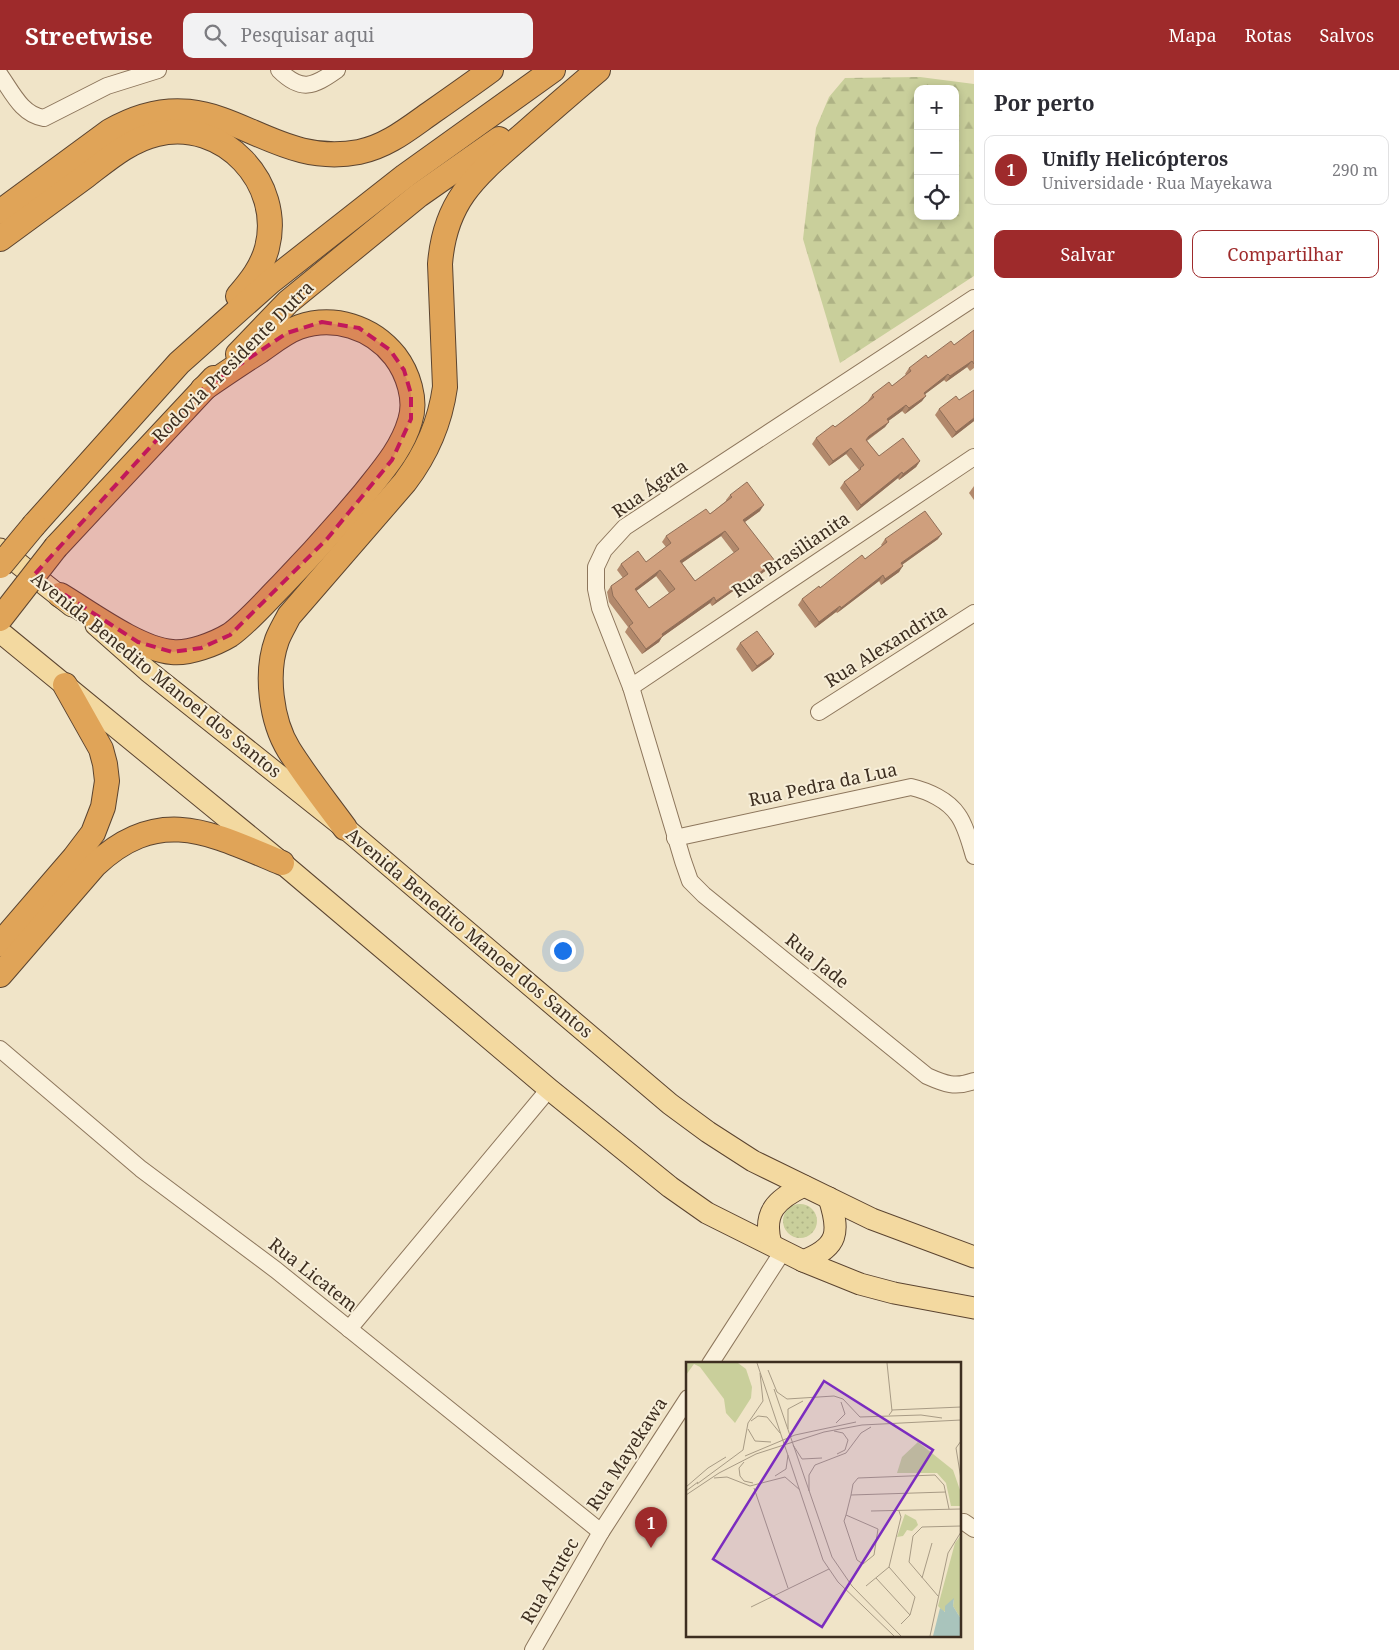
<!DOCTYPE html>
<html lang="pt">
<meta charset="utf-8">
<style>
:root{--surface:#fff;--page:#f2f2f3;--text:#2b2b33;--muted:#7c7c81;--line:#e1e1e2;--accent:#9e2a2b}
body{margin:0;font-family:"Noto Serif",serif;background:var(--page);color:var(--text)}
.controls{position:absolute;right:15px;top:15px;display:grid;overflow:hidden;border-radius:10px;box-shadow:0 2px 8px #0003}
.controls button{width:45px;height:45px;display:grid;place-items:center;padding:0;border:0;border-bottom:1px solid var(--line);background:var(--surface);color:var(--text);font:25px sans-serif}
.you{position:absolute;left:562px;top:880px;width:18px;height:18px;margin:-12px;border:4px solid #fff;border-radius:50%;background:#1a73e8;box-shadow:0 0 0 8px #1a73e833}
.badge{display:grid;place-items:center;width:32px;height:32px;border-radius:50%;background:var(--accent);color:#fff;font-size:16px;font-weight:700}
.pin{position:absolute;translate:-50% -41px;filter:drop-shadow(0 1px 2px #0008)}
.pin::after{content:'';position:absolute;top:26px;width:18px;height:15px;background:inherit;clip-path:polygon(0 0,100% 0,50% 100%)}
.list{margin:0;padding:0;list-style:none}
h2{display:flex;justify-content:space-between;align-items:center;height:65px;margin:0;padding:0 20px;font-size:21px}
h2 small{font-size:16px;font-weight:400;color:var(--muted)}
.list li{display:grid;grid-template-columns:32px 1fr auto;gap:15px;align-items:center;box-sizing:border-box;height:70px;margin:0 10px 10px;padding:0 10px;border:1px solid var(--line);border-radius:10px}
.list b{display:block;font-size:19px;white-space:nowrap}
.list p{margin:0;font-size:16px;white-space:nowrap;color:var(--muted)}
.list em{font-size:16px;font-style:normal;color:var(--muted)}
.actions{display:flex;gap:10px;padding:15px 20px}
.actions a{flex:1;padding:11px 0;border:1px solid var(--accent);border-radius:10px;text-align:center;font-size:18px;color:var(--accent)}
.actions .main{background:var(--accent);color:#fff}
.icon{flex:none;width:28px;height:28px;fill:none;stroke:currentColor;stroke-width:2;stroke-linecap:round;stroke-linejoin:round}
.map{position:relative;flex:none;width:974px;height:1580px;overflow:hidden}
header{display:flex;align-items:center;gap:30px;box-sizing:border-box;height:70px;padding:0 25px;background:var(--accent);color:#fff}
header strong{font-size:24px}
nav{display:flex;gap:28px;margin-inline-start:auto;font-size:18px}
.search{width:350px;height:45px;background:var(--page);display:flex;align-items:center;gap:12px;box-sizing:border-box;padding:0 18px;border-radius:10px;color:var(--muted);font-size:19px}
main{display:flex}
aside{flex:1;background:var(--surface)}
.map>svg:first-child{display:block}
.grass{fill:url(#grass-dots)}
.forest{fill:url(#forest-firs);fill-rule:evenodd}
.lines{fill:none;stroke-linecap:round;stroke-linejoin:round}
.minor-casing{stroke:#8d765c;stroke-width:18}
.major-casing{stroke:#5b4430;stroke-width:23}
.highway-casing{stroke:#5b4430;stroke-width:26}
.minor{stroke:#faf1dc;stroke-width:16}
.major{stroke:#f3d9a0;stroke-width:21}
.highway{stroke:#e0a458;stroke-width:24}
.highway-bridge-casing{stroke:#5b4430;stroke-width:26;stroke-linecap:butt}
.highway-bridge{stroke:#e0a458;stroke-width:24}
.wall{fill:#b2896c;fill-rule:evenodd}
.shaded-wall{fill:#916f58}
.building{fill:#cf9f7d;stroke:#916f58;fill-rule:evenodd}
.marked{fill:#c2185b;fill-opacity:0.2;stroke:#c2185b;stroke-width:4;stroke-dasharray:10 6;stroke-linejoin:round}
.labels{text-anchor:middle;stroke-width:4;stroke-linejoin:round;paint-order:stroke}
.street-label{font-size:18px;fill:#3d2e20;stroke:#f7eed8}
.inset-road{fill:none;stroke:#a89b85;stroke-width:1}
.view{fill:#7b2cbf;fill-opacity:0.15;stroke:#7b2cbf;stroke-width:2.5}
.inset-edge{fill:none;stroke:#3d2e20;stroke-width:2.5}
</style>
<header>
<strong>Streetwise</strong>
<div class="search"><svg class="icon" aria-label="search" viewBox="0 0 24 24"><circle cx="10" cy="10" r="6"/><path d="M15 15l6 6"/></svg>Pesquisar aqui</div>
<nav><a>Mapa</a><a>Rotas</a><a>Salvos</a></nav>
</header>
<main>
<div class="map">
<svg width="974" height="1580" viewBox="0 0 974 1580">
<defs>
<pattern id="grass-dots" width="8" height="8" patternUnits="userSpaceOnUse" patternTransform="scale(1.25)"><rect width="8" height="8" fill="#c9cf9b"/><path d="M2 2h.1M6 6h.1" fill="none" stroke="#aeb285" stroke-width="1.8" stroke-linecap="round"/></pattern>
<pattern id="forest-firs" width="22" height="20" patternUnits="userSpaceOnUse" patternTransform="scale(1.25)"><rect width="22" height="20" fill="#c9cf9b"/><path d="M5 1l3.5 6h-7zM16 11l3.5 6h-7z" fill="#aeb285"/></pattern>
</defs>
<rect width="100%" height="100%" fill="#f0e4c8"/>
<circle class="grass" cx="800" cy="1151" r="17"/>
<path class="forest" d="M 920,7 L 974,14 L 974,206 L 840,293 L 803,169 L 816,58 L 829,27 L 845,8 ZM 918,19 L 955,19 L 955,146 L 918,146 Z"/>
<g class="lines">
<g class="minor-casing">
<g id="minor">
<path d="M 279,0 C 301,22 313,17 337,0"/>
<path d="M 0,5 C 12,22 22,45 44,48 L 107,16 L 158,0"/>
<path d="M 974,228 L 625,457 L 604,480 L 596,497 L 596,519 L 600,538 L 631,617 L 683,791 L 690,811 L 704,825 L 927,1006 C 945,1014 955,1018 974,1011"/>
<path d="M 631,617 L 974,387"/>
<path d="M 819,642 L 974,543"/>
<path d="M 675,768 L 911,717 C 928,721 948,730 958,745 C 966,756 970,773 974,786"/>
<path d="M 0,979 L 141,1099 L 276,1200 L 601,1462"/>
<path d="M 349,1259 L 549,1019"/>
<path d="M 710,1294 L 783,1181"/>
<path d="M 964,1452 L 974,1459"/>
<path d="M 533,1580 L 601,1462 L 688,1328"/>
</g>
</g>
<g class="major-casing">
<g id="major">
<path d="M 0,479 L 72,536"/>
<path d="M 96,555 L 148,601 L 345,758 L 670,1034 L 708,1062 L 753,1091 L 872,1149 L 974,1187"/>
<path d="M 0,562 L 282,793 L 549,1019 L 670,1117 L 707,1143 L 803,1191 L 860,1214 L 894,1223 L 974,1238"/>
<path d="M 771,1174 C 762,1142 777,1129 804,1116"/>
<path d="M 803,1191 C 839,1177 840,1162 829,1128"/>
</g>
</g>
<g class="highway-casing">
<g id="highway">
<path d="M 0,142 L 110,61 C 217,0 261,101 359,82 C 388,76 409,58 432,42 C 452,28 472,14 491,0"/>
<path d="M 0,169 C 29,148 57,127 86,106 C 107,90 130,70 157,64 C 223,48 284,113 267,178 C 262,197 251,211 238,226"/>
<path d="M 238,284 L 288,232 L 419,125 L 499,69"/>
<path d="M 34,455 L 179,293 L 270,212 L 405,106 L 553,0"/>
<path d="M 56,477 L 214,308"/>
<path d="M 60,525 C 90,543 138,579 172,582 C 189,584 215,574 230,565 C 247,553 267,530 282,515 C 311,485 337,456 364,424 C 382,401 402,379 410,351 C 417,330 408,303 395,286 C 372,257 334,245 299,257 C 285,262 273,272 260,281 C 241,293 222,306 203,319"/>
<path d="M 345,758 C 326,732 306,707 289,680 C 271,651 265,603 277,570 C 280,562 285,554 289,546 L 405,412 C 427,383 440,353 445,317 L 440,194 C 445,128 478,104 525,63 C 549,42 573,21 598,0"/>
<path d="M 0,874 L 74,788 L 93,763 L 103,737 L 107,711 L 105,694 L 101,679 L 65,615"/>
<path d="M 0,905 L 95,795 C 160,734 212,764 282,793"/>
</g>
</g>
<use href="#minor" class="minor"/>
<use href="#major" class="major"/>
<use href="#highway" class="highway"/>
<g class="highway-bridge-casing">
<g id="highway-bridge">
<path d="M 0,496 L 34,455"/>
<path d="M 0,549 L 56,477"/>
</g>
</g>
<use href="#highway-bridge" class="highway-bridge"/>
</g>
<g class="wall">
<path d="M 974,260 L 974,298 L 970,301 L 967,297 L 946,312 L 944,310 L 925,324 L 922,331 L 905,344 L 902,341 L 888,351 L 885,357 L 867,371 L 879,386 L 920,391 L 916,397 L 899,410 L 898,408 L 857,441 L 840,418 L 844,412 L 859,400 L 846,384 L 829,396 L 812,374 L 816,368 L 835,357 L 868,332 L 868,331 L 872,325 L 892,316 L 906,305 L 905,304 L 909,298 L 954,275 Z"/>
<path d="M 939,339 L 974,351 L 952,368 L 935,345 Z"/>
<path d="M 974,416 L 974,430 L 969,423 Z"/>
<path d="M 730,425 L 760,441 L 745,452 L 771,497 L 754,509 L 753,507 L 712,536 L 710,533 L 662,567 L 659,572 L 642,584 L 625,562 L 628,557 L 609,532 L 607,522 L 611,516 L 623,508 L 617,500 L 621,494 L 646,492 L 666,477 L 662,472 L 666,466 L 710,444 L 726,431 L 726,430 ZM 721,466 L 734,483 L 695,511 L 682,493 ZM 656,506 L 669,523 L 649,538 L 636,521 Z"/>
<path d="M 885,469 L 938,469 L 902,495 L 899,502 L 881,515 L 879,511 L 837,543 L 836,542 L 815,558 L 798,535 L 802,529 L 865,489 L 882,476 L 881,475 Z"/>
<path d="M 740,573 L 774,584 L 770,589 L 752,602 L 736,579 Z"/>
</g>
<g class="shaded-wall">
<path d="M 972,291 L 967,297 L 946,312 L 950,306 Z"/>
<path d="M 948,304 L 944,310 L 920,328 L 924,323 Z"/>
<path d="M 926,326 L 922,331 L 905,344 L 909,338 Z"/>
<path d="M 906,335 L 902,341 L 883,355 L 887,349 Z"/>
<path d="M 974,348 L 974,351 L 952,368 L 956,362 Z"/>
<path d="M 889,352 L 885,357 L 864,372 L 869,366 Z"/>
<path d="M 851,378 L 846,384 L 829,396 L 833,391 Z"/>
<path d="M 920,391 L 916,397 L 899,410 L 903,404 Z"/>
<path d="M 902,402 L 898,408 L 857,441 L 861,435 Z"/>
<path d="M 764,435 L 760,441 L 739,456 L 743,450 Z"/>
<path d="M 725,461 L 721,466 L 676,497 L 680,491 Z"/>
<path d="M 942,464 L 938,469 L 896,499 L 901,493 Z"/>
<path d="M 775,491 L 771,497 L 754,509 L 758,504 Z"/>
<path d="M 903,496 L 899,502 L 881,515 L 885,509 Z"/>
<path d="M 660,500 L 656,506 L 631,525 L 635,519 Z"/>
<path d="M 757,502 L 753,507 L 712,536 L 716,531 Z"/>
<path d="M 883,505 L 879,511 L 837,543 L 841,538 Z"/>
<path d="M 714,527 L 710,533 L 662,567 L 659,572 L 642,584 L 646,579 L 662,564 Z"/>
<path d="M 840,536 L 836,542 L 815,558 L 819,552 Z"/>
<path d="M 774,584 L 770,589 L 752,602 L 757,596 Z"/>
</g>
<g class="building">
<path d="M 974,260 L 974,294 L 972,291 L 950,306 L 948,304 L 924,323 L 926,326 L 909,338 L 906,335 L 887,349 L 889,352 L 869,366 L 866,370 L 879,386 L 903,368 L 920,391 L 903,404 L 902,402 L 861,435 L 844,412 L 861,399 L 860,398 L 864,395 L 851,378 L 833,391 L 816,368 L 833,355 L 835,357 L 855,342 L 874,327 L 872,325 L 889,312 L 892,316 L 911,301 L 909,298 L 926,285 L 928,288 L 951,271 L 954,275 Z"/>
<path d="M 974,320 L 974,348 L 956,362 L 939,339 L 956,326 L 959,330 Z"/>
<path d="M 747,412 L 764,435 L 743,450 L 775,491 L 758,504 L 757,502 L 716,531 L 714,527 L 662,564 L 663,566 L 646,579 L 629,556 L 633,553 L 613,526 L 611,516 L 628,504 L 621,494 L 638,481 L 646,492 L 671,473 L 666,466 L 706,439 L 710,444 L 732,427 L 730,425 ZM 725,461 L 739,479 L 695,511 L 680,491 ZM 660,500 L 675,519 L 649,538 L 635,519 Z"/>
<path d="M 925,441 L 942,464 L 901,493 L 903,496 L 885,509 L 883,505 L 841,538 L 840,536 L 819,552 L 802,529 L 819,516 L 820,518 L 862,485 L 865,489 L 887,472 L 885,469 Z"/>
<path d="M 757,561 L 774,584 L 757,596 L 740,573 Z"/>
</g>
<path class="marked" d="M 322,252 L 359,258 L 390,280 L 404,300 L 411,324 L 411,349 L 392,390 L 327,469 L 230,565 L 201,578 L 172,582 L 138,572 L 34,505 L 203,319 L 287,263 Z"/>
<g class="labels">
<g class="street-label">
<text transform="translate(233 292) rotate(-45)" y="6">Rodovia Presidente Dutra</text>
<text transform="translate(650 419) rotate(-35)" y="6">Rua Ágata</text>
<text transform="translate(791 485) rotate(-34)" y="6">Rua Brasilianita</text>
<text transform="translate(886 576) rotate(-32)" y="6">Rua Alexandrita</text>
<text transform="translate(156 605) rotate(39)" y="6">Avenida Benedito Manoel dos Santos</text>
<text transform="translate(823 715) rotate(-12)" y="6">Rua Pedra da Lua</text>
<text transform="translate(469 863) rotate(40)" y="6">Avenida Benedito Manoel dos Santos</text>
<text transform="translate(817 891) rotate(39)" y="6">Rua Jade</text>
<text transform="translate(313 1205) rotate(38)" y="6">Rua Licatem</text>
<text transform="translate(627 1384) rotate(-57)" y="6">Rua Mayekawa</text>
<text transform="translate(550 1511) rotate(-60)" y="6">Rua Arutec</text>
</g>
</g>
<g transform="translate(686 1292)">
<rect width="275" height="275" fill="#f0e4c8"/>
<path d="M 0,1 L 52,1 L 60,7 L 66,25 L 65,36 L 49,61 L 40,51 L 38,37 L 14,5 L 8,2 L 0,13 ZM 232,80 L 267,108 L 275,131 L 275,144 L 265,144 L 260,121 L 251,111 L 211,111 L 216,95 ZM 219,152 L 230,158 L 232,163 L 226,169 L 221,168 L 217,174 L 211,175 ZM 275,173 L 275,257 L 267,244 L 268,237 L 258,250 L 252,244 L 269,181 Z" fill="#c9cf9b"/>
<path d="M 268,236 L 267,244 L 275,257 L 275,274 L 247,274 L 254,246 L 259,250 L 259,244 Z" fill="#a9c4bc"/>
<path class="inset-road" d="M 71,1 L 137,198 L 152,220 L 208,274M 201,1 L 206,49 L 203,53M 82,8 L 91,30 L 101,37 L 148,34 L 157,37 L 174,55 L 235,53 L 256,56M 88,27 L 146,195 L 166,224 L 215,274M 206,48 L 275,45M 65,59 L 72,54 L 81,55 L 94,71M 150,61 L 159,52 L 155,40M 62,67 L 69,79 L 85,80M 102,67 L 102,47 L 117,39M 148,69 L 157,71 L 162,78 L 159,88 L 151,92M 275,79 L 270,86 L 275,117M 107,83 L 116,97 L 136,96M 59,94 L 109,73 L 170,60M 58,100 L 53,106 L 54,114 L 58,119 L 67,121M 89,114 L 100,107 L 102,93M 28,116 L 41,115 L 64,124 L 99,115 L 114,128M 11,122 L 57,88 L 62,61 L 77,39 L 74,11M 0,125 L 22,106 L 40,95M 68,126 L 102,226M 0,129 L 12,120M 123,129 L 123,113 L 129,103 L 160,91 L 175,71 L 185,65M 0,133 L 33,111 L 70,92 L 138,70 L 176,63 L 275,58M 165,133 L 260,130M 185,149 L 275,147M 160,153 L 192,167 L 188,193 L 177,202 L 171,198 L 158,159 L 160,153 L 165,133 L 167,122 L 172,116 L 249,113 L 258,123 L 263,147M 203,205 L 229,235 L 224,253 L 215,262M 190,216 L 224,253M 236,216 L 246,181M 180,224 L 203,205 L 215,155 L 213,149M 252,234 L 223,200 L 227,174 L 236,165 L 275,164M 65,245 L 143,207M 244,274 L 262,191 L 275,170"/>
<path class="view" d="M 138,19 L 247,88 L 136,265 L 27,197 Z"/>
<rect width="275" height="275" class="inset-edge"/>
</g>
</svg>
<div class="controls">
<button>+</button>
<button>−</button>
<button><svg class="icon" aria-label="locate" viewBox="0 0 24 24"><circle cx="12" cy="12" r="6"/><path d="M12 2v4M12 18v4M2 12h4M18 12h4"/></svg></button>
</div>
<div class="you"></div>
<div class="pin badge" style="left:651px;top:1478px">1</div>
</div>
<aside>
<h2>Por perto<small></small></h2>
<ul class="list">
<li><span class="badge">1</span><div><b>Unifly Helicópteros</b><p>Universidade · Rua Mayekawa</p></div><em>290 m</em></li>
</ul>
<div class="actions"><a class="main">Salvar</a><a>Compartilhar</a></div>
</aside>
</main>
